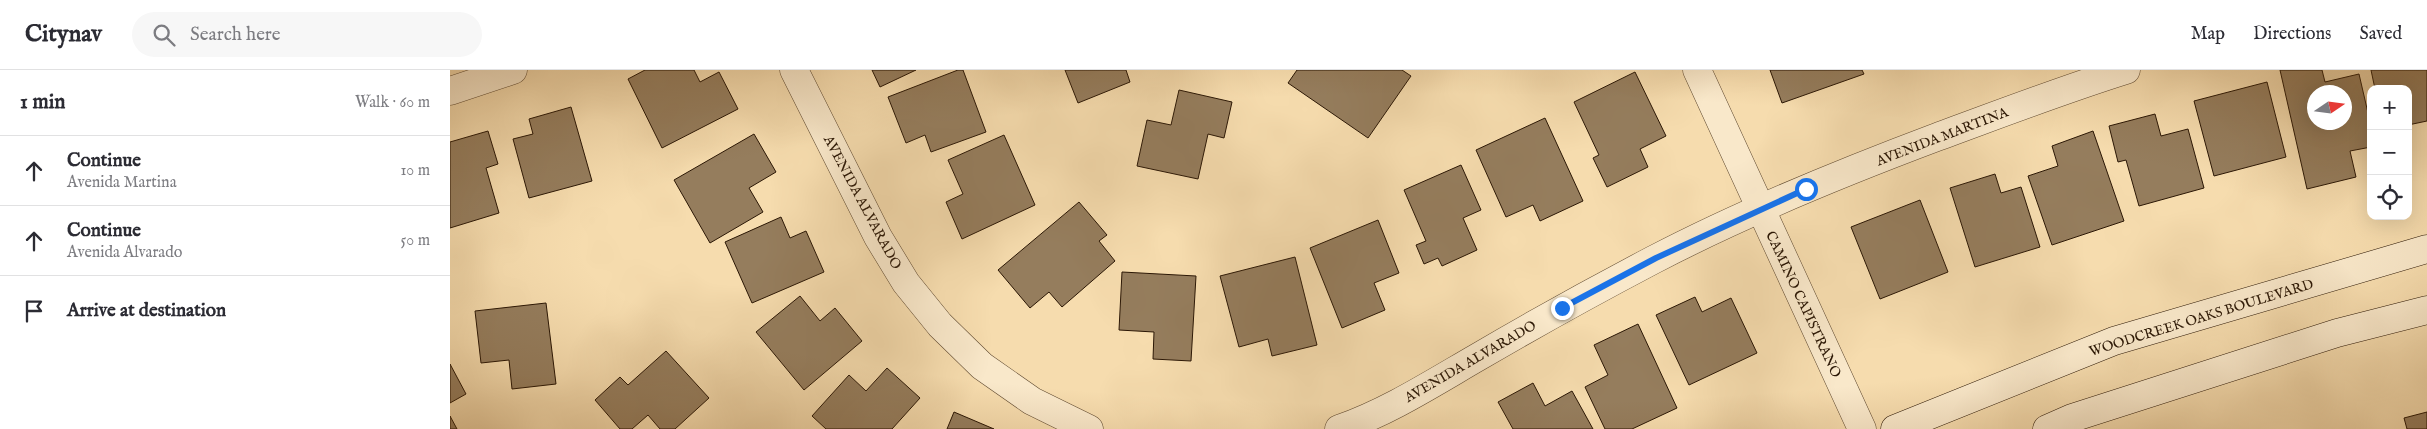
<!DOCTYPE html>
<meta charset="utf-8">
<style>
:root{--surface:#fff;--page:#f7f7f7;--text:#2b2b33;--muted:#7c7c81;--line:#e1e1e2}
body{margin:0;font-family:"IM FELL English",serif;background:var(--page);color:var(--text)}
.controls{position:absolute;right:15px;top:15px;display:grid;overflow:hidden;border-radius:10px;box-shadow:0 5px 20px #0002}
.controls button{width:45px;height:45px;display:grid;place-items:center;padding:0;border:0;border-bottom:1px solid var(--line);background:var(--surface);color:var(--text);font:25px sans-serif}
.compass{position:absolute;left:1857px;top:15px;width:45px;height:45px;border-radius:50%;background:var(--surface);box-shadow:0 5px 20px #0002;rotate:77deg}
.stop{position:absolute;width:15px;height:15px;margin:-11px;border:4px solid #1a73e8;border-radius:50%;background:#fff}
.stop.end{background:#1a73e8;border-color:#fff;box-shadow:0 1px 5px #0008}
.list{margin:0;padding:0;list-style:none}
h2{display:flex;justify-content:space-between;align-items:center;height:65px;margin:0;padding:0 20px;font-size:21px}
h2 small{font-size:16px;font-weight:400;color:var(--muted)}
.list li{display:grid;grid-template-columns:32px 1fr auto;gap:15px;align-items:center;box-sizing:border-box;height:70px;padding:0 20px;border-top:1px solid var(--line)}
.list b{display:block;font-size:19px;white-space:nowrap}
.list p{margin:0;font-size:16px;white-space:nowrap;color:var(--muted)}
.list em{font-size:16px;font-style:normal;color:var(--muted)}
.icon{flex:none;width:28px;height:28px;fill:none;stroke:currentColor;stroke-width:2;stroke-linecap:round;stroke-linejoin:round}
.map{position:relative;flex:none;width:1977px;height:359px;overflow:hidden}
header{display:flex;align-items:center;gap:30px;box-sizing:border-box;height:70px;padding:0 25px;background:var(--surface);border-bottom:1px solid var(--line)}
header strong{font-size:24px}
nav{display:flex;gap:28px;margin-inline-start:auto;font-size:18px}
.search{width:350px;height:45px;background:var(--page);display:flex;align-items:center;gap:12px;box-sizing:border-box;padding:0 18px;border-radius:28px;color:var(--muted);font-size:19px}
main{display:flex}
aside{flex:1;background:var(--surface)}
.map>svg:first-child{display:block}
.building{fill:#957d5d;stroke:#2b1705;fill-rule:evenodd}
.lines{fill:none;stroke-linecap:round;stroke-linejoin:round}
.street-casing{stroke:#5e482f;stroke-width:29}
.secondary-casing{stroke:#2b1705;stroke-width:29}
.street{stroke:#f9e8ca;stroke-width:28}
.secondary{stroke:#f9e8ca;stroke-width:28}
.route{stroke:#1a73e8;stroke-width:6}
.labels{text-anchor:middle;stroke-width:4;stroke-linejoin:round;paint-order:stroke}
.street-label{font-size:14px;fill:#2b1705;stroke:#f9e8ca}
</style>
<header>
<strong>Citynav</strong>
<div class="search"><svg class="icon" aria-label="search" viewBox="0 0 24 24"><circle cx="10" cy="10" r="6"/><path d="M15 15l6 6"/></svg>Search here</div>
<nav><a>Map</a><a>Directions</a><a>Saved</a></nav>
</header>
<main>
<aside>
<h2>1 min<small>Walk · 60 m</small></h2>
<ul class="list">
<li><svg class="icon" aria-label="ahead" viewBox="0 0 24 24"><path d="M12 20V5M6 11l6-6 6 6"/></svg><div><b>Continue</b><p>Avenida Martina</p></div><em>10 m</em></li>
<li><svg class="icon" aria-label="ahead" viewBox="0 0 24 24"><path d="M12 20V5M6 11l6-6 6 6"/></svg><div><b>Continue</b><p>Avenida Alvarado</p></div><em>50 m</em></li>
<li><svg class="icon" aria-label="arrive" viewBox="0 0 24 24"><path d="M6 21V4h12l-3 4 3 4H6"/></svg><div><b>Arrive at destination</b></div></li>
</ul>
</aside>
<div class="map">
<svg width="1977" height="359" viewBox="0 0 1977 359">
<rect width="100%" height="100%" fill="#f6dcae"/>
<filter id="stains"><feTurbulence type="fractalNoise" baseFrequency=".004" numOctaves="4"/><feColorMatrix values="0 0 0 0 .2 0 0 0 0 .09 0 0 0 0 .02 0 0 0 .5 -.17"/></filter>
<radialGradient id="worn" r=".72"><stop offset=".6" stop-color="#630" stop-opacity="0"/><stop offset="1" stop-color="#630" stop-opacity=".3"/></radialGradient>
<g class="building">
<path d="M 195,0 L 244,0 L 250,12 L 269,2 L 288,39 L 212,78 L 178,9 Z"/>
<path d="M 422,0 L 466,0 L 430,17 Z"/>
<path d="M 508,0 L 513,0 L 536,62 L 481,82 L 475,65 L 456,73 L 438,27 Z"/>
<path d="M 615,0 L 676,0 L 680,12 L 628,33 Z"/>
<path d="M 847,0 L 952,0 L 961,6 L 918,68 L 838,13 Z"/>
<path d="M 1320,0 L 1412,0 L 1414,4 L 1332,33 Z"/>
<path d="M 1830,0 L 1872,0 L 1875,12 L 1909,4 L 1921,56 L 1921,77 L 1900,81 L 1906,107 L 1857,119 ZM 1864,22 L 1894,22 L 1894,52 L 1864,52 Z"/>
<path d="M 1921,0 L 1977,0 L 1977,51 L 1958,55 L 1958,19 L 1925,19 Z"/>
<path d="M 1185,2 L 1216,66 L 1190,79 L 1198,97 L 1157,117 L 1143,88 L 1149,85 L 1124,32 Z"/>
<path d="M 1817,12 L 1836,87 L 1764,106 L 1744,31 Z"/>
<path d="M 729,20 L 782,32 L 774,68 L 758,64 L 748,109 L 687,96 L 697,50 L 721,55 Z"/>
<path d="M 121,37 L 142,111 L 79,128 L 63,69 L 83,64 L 79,49 Z"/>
<path d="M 1705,44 L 1711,66 L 1738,59 L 1754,118 L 1689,136 L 1676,90 L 1668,92 L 1659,56 Z"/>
<path d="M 1095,48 L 1133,131 L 1090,151 L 1083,135 L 1056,147 L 1026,80 Z"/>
<path d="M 38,61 L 48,94 L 36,98 L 49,143 L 0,158 L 0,72 Z"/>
<path d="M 1643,61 L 1674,151 L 1602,175 L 1578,106 L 1608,96 L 1602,76 Z"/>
<path d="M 304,64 L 326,102 L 299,118 L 313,142 L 260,173 L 224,110 Z"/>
<path d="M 554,65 L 585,135 L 512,169 L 496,132 L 513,124 L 498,90 Z"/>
<path d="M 1011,95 L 1031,140 L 1013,148 L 1027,180 L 992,196 L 988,188 L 974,194 L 966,175 L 976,171 L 954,120 Z"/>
<path d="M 1545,104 L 1551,123 L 1571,117 L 1590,177 L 1525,197 L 1500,118 Z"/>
<path d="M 1470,130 L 1498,202 L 1430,229 L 1401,157 Z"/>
<path d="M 629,132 L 657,165 L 649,171 L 665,191 L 612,237 L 599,222 L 580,238 L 548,200 Z"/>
<path d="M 331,147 L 340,168 L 356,161 L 374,202 L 302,233 L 275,172 Z"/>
<path d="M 928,150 L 949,203 L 924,213 L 935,240 L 892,258 L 860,178 Z"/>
<path d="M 845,187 L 867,275 L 822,286 L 818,269 L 789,277 L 770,206 Z"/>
<path d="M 672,202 L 746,206 L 741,291 L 703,289 L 704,262 L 669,260 Z"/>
<path d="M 350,226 L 370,251 L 385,238 L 412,271 L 354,320 L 306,262 Z"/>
<path d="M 1245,227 L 1252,242 L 1281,228 L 1307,283 L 1239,315 L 1206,245 Z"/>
<path d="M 96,233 L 106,314 L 62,319 L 59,290 L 31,293 L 25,241 Z"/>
<path d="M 1188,254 L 1227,338 L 1182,359 L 1155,359 L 1135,317 L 1158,305 L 1144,275 Z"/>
<path d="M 216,281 L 259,328 L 225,359 L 210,359 L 198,345 L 182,359 L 170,359 L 145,330 L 170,307 L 178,315 Z"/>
<path d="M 0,294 L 16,324 L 0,333 Z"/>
<path d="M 437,298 L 470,328 L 442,359 L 376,359 L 362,346 L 399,305 L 416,321 Z"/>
<path d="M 1083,313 L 1095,336 L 1122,321 L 1143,359 L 1063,359 L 1048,332 Z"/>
<path d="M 504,342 L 544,359 L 497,359 Z"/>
<path d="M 1977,342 L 1977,359 L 1957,359 L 1954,348 Z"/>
<path d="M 0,346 L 7,359 L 0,359 Z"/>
</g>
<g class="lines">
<g class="street-casing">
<g id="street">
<path d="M 344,0 L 428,167 L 456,213 L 490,255 L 532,296 L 582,331 L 639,359"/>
<path d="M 1247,0 L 1412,359"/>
<path d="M 0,21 L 63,0"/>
<path d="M 889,359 C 938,342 983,313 1028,287 C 1086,253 1144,221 1203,190 C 1295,142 1391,103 1487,67 C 1550,44 1612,20 1676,0"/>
</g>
</g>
<g class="secondary-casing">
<g id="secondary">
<path d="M 1445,359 L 1664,271 L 1977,179"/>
<path d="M 1597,359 L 1622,348 L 1887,263 L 1977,240"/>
</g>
</g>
<use href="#street" class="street"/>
<use href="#secondary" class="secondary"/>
</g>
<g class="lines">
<path class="route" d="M 1112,238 L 1206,188 L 1356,119"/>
</g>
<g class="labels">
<g class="street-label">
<text transform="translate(1492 66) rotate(-21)" y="5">AVENIDA MARTINA</text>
<text transform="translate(413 132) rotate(62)" y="5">AVENIDA ALVARADO</text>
<text transform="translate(1354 234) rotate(65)" y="5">CAMINO CAPISTRANO</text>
<text transform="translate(1751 247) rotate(-17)" y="5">WOODCREEK OAKS BOULEVARD</text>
<text transform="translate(1020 291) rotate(-30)" y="5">AVENIDA ALVARADO</text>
</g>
</g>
<rect width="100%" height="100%" filter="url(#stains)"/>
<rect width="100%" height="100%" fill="url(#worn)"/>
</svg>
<div class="controls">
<button>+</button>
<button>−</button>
<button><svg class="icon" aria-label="locate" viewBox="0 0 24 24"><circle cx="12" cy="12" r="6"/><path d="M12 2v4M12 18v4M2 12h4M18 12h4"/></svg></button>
</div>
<svg class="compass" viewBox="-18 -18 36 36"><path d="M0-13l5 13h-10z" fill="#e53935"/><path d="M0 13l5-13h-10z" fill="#7c7c81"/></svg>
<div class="stop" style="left:1356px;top:119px"></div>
<div class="stop end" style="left:1112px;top:238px"></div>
</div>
</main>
